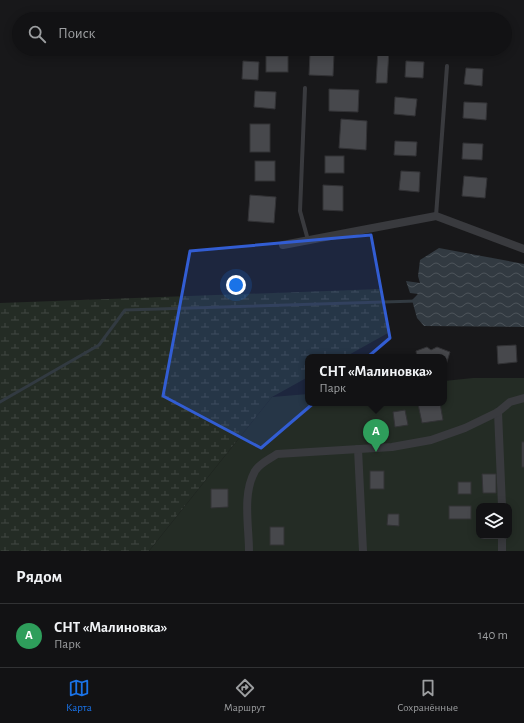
<!DOCTYPE html>
<html lang="ru">
<meta charset="utf-8">
<style>
:root{--surface:#121214;--page:#1f2022;--text:#f1f3f6;--muted:#9c9ea0;--line:#313234;--accent:#1a73e8}
body{margin:0;font-family:"Alegreya Sans",sans-serif;background:var(--page);color:var(--text)}
.controls{position:absolute;right:12px;bottom:12px;display:grid;overflow:hidden;border-radius:8px;box-shadow:0 2px 10px #0003}
.controls button{width:36px;height:36px;display:grid;place-items:center;padding:0;border:0;border-bottom:1px solid var(--line);background:var(--surface);color:var(--text);font:20px sans-serif}
.you{position:absolute;left:236px;top:285px;width:14px;height:14px;margin:-10px;border:3px solid #fff;border-radius:50%;background:#1a73e8;box-shadow:0 0 0 6px #1a73e833}
.badge{display:grid;place-items:center;width:26px;height:26px;border-radius:50%;background:var(--accent);color:#fff;font-size:13px;font-weight:700}
.pin{position:absolute;translate:-50% -33px;filter:drop-shadow(0 1px 2px #0008)}
.pin::after{content:'';position:absolute;top:21px;width:14px;height:12px;background:inherit;clip-path:polygon(0 0,100% 0,50% 100%)}
.popup{position:absolute;left:305px;top:354px;width:142px;height:52px;box-sizing:border-box;display:grid;place-content:center;border-radius:8px;background:var(--surface);filter:drop-shadow(0 1px 3px #0005);font-size:13px;white-space:nowrap;color:var(--muted)}
.popup b{font-size:15px;color:var(--text)}
.popup::after{content:'';position:absolute;left:50%;top:100%;margin-left:-8px;border:8px solid transparent;border-top-color:var(--surface)}
.list{margin:0;padding:0;list-style:none}
h2{display:flex;justify-content:space-between;align-items:center;height:52px;margin:0;padding:0 16px;font-size:17px}
h2 small{font-size:13px;font-weight:400;color:var(--muted)}
.list li{display:grid;grid-template-columns:26px 1fr auto;gap:12px;align-items:center;box-sizing:border-box;height:64px;padding:0 16px;border-top:1px solid var(--line)}
.list b{display:block;font-size:15px;white-space:nowrap}
.list p{margin:0;font-size:13px;white-space:nowrap;color:var(--muted)}
.list em{font-size:13px;font-style:normal;color:var(--muted)}
.icon{flex:none;width:22px;height:22px;fill:none;stroke:currentColor;stroke-width:2;stroke-linecap:round;stroke-linejoin:round}
.map{position:relative;flex:none;width:524px;height:551px;overflow:hidden}
.search{position:absolute;background:var(--surface);box-shadow:0 2px 10px #0003;left:12px;right:12px;top:12px;height:44px;display:flex;align-items:center;gap:10px;box-sizing:border-box;padding:0 14px;border-radius:22px;color:var(--muted);font-size:15px}
.sheet{height:116px;background:var(--surface)}
nav{display:flex;justify-content:space-around;align-items:center;box-sizing:border-box;height:56px;border-top:1px solid var(--line);background:var(--surface);font-size:11px;color:var(--muted)}
nav a{display:grid;justify-items:center;gap:2px}
nav .on{color:var(--accent)}
.map>svg:first-child{display:block}
.wetland{fill:url(#wetland-marsh)}
.garden{fill:#242c25;fill-rule:evenodd}
.water{fill:url(#water-waves)}
.lines{fill:none;stroke-linecap:round;stroke-linejoin:round}
.stream{stroke:#323a41;stroke-width:3}
.building{fill:#47484c;stroke:#323235}
.lane{stroke:#393a3e;stroke-width:4}
.street{stroke:#393a3e;stroke-width:8}
.marked{fill:#325dd3;fill-opacity:0.2;stroke:#325dd3;stroke-width:3;stroke-linejoin:round}
</style>
<div class="map">
<svg width="524" height="551" viewBox="0 0 524 551">
<defs>
<pattern id="wetland-marsh" width="20" height="14" patternUnits="userSpaceOnUse"><rect width="20" height="14" fill="#242c25"/><path d="M1 5h8M5 5V1M11 12h8M15 12V8" fill="none" stroke="#414843"/></pattern>
<pattern id="water-waves" width="16" height="10" patternUnits="userSpaceOnUse"><rect width="16" height="10" fill="#323a41"/><path d="M0 5q4-4 8 0t8 0" fill="none" stroke="#4d545a"/></pattern>
</defs>
<rect width="100%" height="100%" fill="#18181a"/>
<path class="wetland" d="M 380,289 L 388,333 L 345,357 L 308,357 L 308,377 L 272,397 L 149,551 L 0,551 L 0,303 Z"/>
<path class="garden" d="M 473,378 L 524,378 L 524,551 L 149,551 L 272,397 L 308,394 L 308,403 L 444,403 L 444,381 ZM 479,506 L 509,506 L 509,536 L 479,536 Z"/>
<path class="water" d="M 439,248 L 524,264 L 524,327 L 424,326 L 417,318 L 412,300 L 418,294 L 410,293 L 406,281 L 420,283 L 418,276 L 420,260 Z"/>
<g class="lines">
<path class="stream" d="M 0,402 L 99,345 L 125,310 L 416,301"/>
</g>
<g class="building">
<path d="M 378,49 L 389,49 L 387,83 L 376,83 Z"/>
<path d="M 310,53 L 334,54 L 333,76 L 309,75 Z"/>
<rect x="266" y="56" width="22" height="16"/>
<path d="M 243,61 L 259,62 L 258,80 L 242,79 Z"/>
<path d="M 406,61 L 424,62 L 423,78 L 405,77 Z"/>
<path d="M 466,68 L 483,69 L 482,86 L 464,84 Z"/>
<path d="M 329,89 L 359,90 L 358,112 L 329,111 Z"/>
<path d="M 255,91 L 276,92 L 275,109 L 254,107 Z"/>
<path d="M 395,97 L 417,99 L 415,116 L 394,114 Z"/>
<path d="M 464,102 L 487,103 L 486,120 L 463,118 Z"/>
<path d="M 341,119 L 367,121 L 366,150 L 339,148 Z"/>
<rect x="250" y="124" width="20" height="28"/>
<path d="M 395,141 L 417,142 L 416,156 L 394,155 Z"/>
<path d="M 463,143 L 483,144 L 482,160 L 462,159 Z"/>
<rect x="325" y="156" width="19" height="17"/>
<rect x="255" y="161" width="20" height="20"/>
<path d="M 401,171 L 420,172 L 419,192 L 399,190 Z"/>
<path d="M 464,176 L 487,178 L 485,198 L 462,196 Z"/>
<path d="M 323,185 L 343,186 L 343,211 L 323,210 Z"/>
<path d="M 250,195 L 276,197 L 274,223 L 248,221 Z"/>
<path d="M 516,345 L 517,362 L 498,364 L 497,346 Z"/>
<path d="M 427,347 L 431,350 L 437,347 L 450,352 L 446,365 L 444,366 L 444,357 L 417,357 L 416,351 Z"/>
<path d="M 440,403 L 443,420 L 422,423 L 418,404 Z"/>
<path d="M 405,410 L 408,425 L 395,427 L 393,412 Z"/>
<rect x="522" y="442" width="2" height="25"/>
<rect x="370" y="471" width="14" height="18"/>
<path d="M 482,474 L 496,474 L 496,493 L 483,493 Z"/>
<rect x="458" y="482" width="13" height="12"/>
<path d="M 211,489 L 228,489 L 228,507 L 211,508 Z"/>
<rect x="449" y="506" width="22" height="13"/>
<path d="M 388,514 L 399,514 L 399,526 L 387,525 Z"/>
<rect x="270" y="527" width="14" height="18"/>
</g>
<g class="lines">
<g class="lane">
<path d="M 305,88 L 300,211 L 308,240"/>
<path d="M 436,216 L 447,66"/>
</g>
<g class="street">
<path d="M 283,245 L 436,216 L 524,249"/>
<path d="M 498,412 L 502,506"/>
<path d="M 358,449 L 363,551"/>
<path d="M 502,536 L 502,551"/>
<path d="M 249,551 C 249,526 242,494 255,471 C 260,463 270,459 277,454 L 392,447 L 431,440 L 465,428 L 498,412 L 510,402 L 524,398"/>
</g>
</g>
<path class="marked" d="M 371,235 L 390,338 L 261,448 L 163,396 L 190,251 Z"/>
</svg>
<div class="controls">
<button><svg class="icon" aria-label="layers" viewBox="0 0 24 24"><path d="M12 4l9 5-9 5-9-5zM3 14l9 5 9-5"/></svg></button>
</div>
<div class="you"></div>
<div class="pin badge" style="left:376px;top:452px;background:#2e9e5b">A</div>
<div class="popup"><b>СНТ «Малиновка»</b>Парк</div>
<div class="search"><svg class="icon" aria-label="search" viewBox="0 0 24 24"><circle cx="10" cy="10" r="6"/><path d="M15 15l6 6"/></svg>Поиск</div>
</div>
<section class="sheet">
<h2>Рядом<small></small></h2>
<ul class="list">
<li><span class="badge" style="background:#2e9e5b">A</span><div><b>СНТ «Малиновка»</b><p>Парк</p></div><em>140 m</em></li>
</ul>
</section>
<nav>
<a class="on"><svg class="icon" aria-label="map" viewBox="0 0 24 24"><path d="M3 6l6-2 6 2 6-2v14l-6 2-6-2-6 2zM9 4v14M15 6v14"/></svg>Карта</a>
<a><svg class="icon" aria-label="directions" viewBox="0 0 24 24"><path d="M12 3l9 9-9 9-9-9zM9 14v-3h6M13 9l2 2-2 2"/></svg>Маршрут</a>
<a><svg class="icon" aria-label="saved" viewBox="0 0 24 24"><path d="M7 4h10v16l-5-4-5 4z"/></svg>Сохранённые</a>
</nav>
